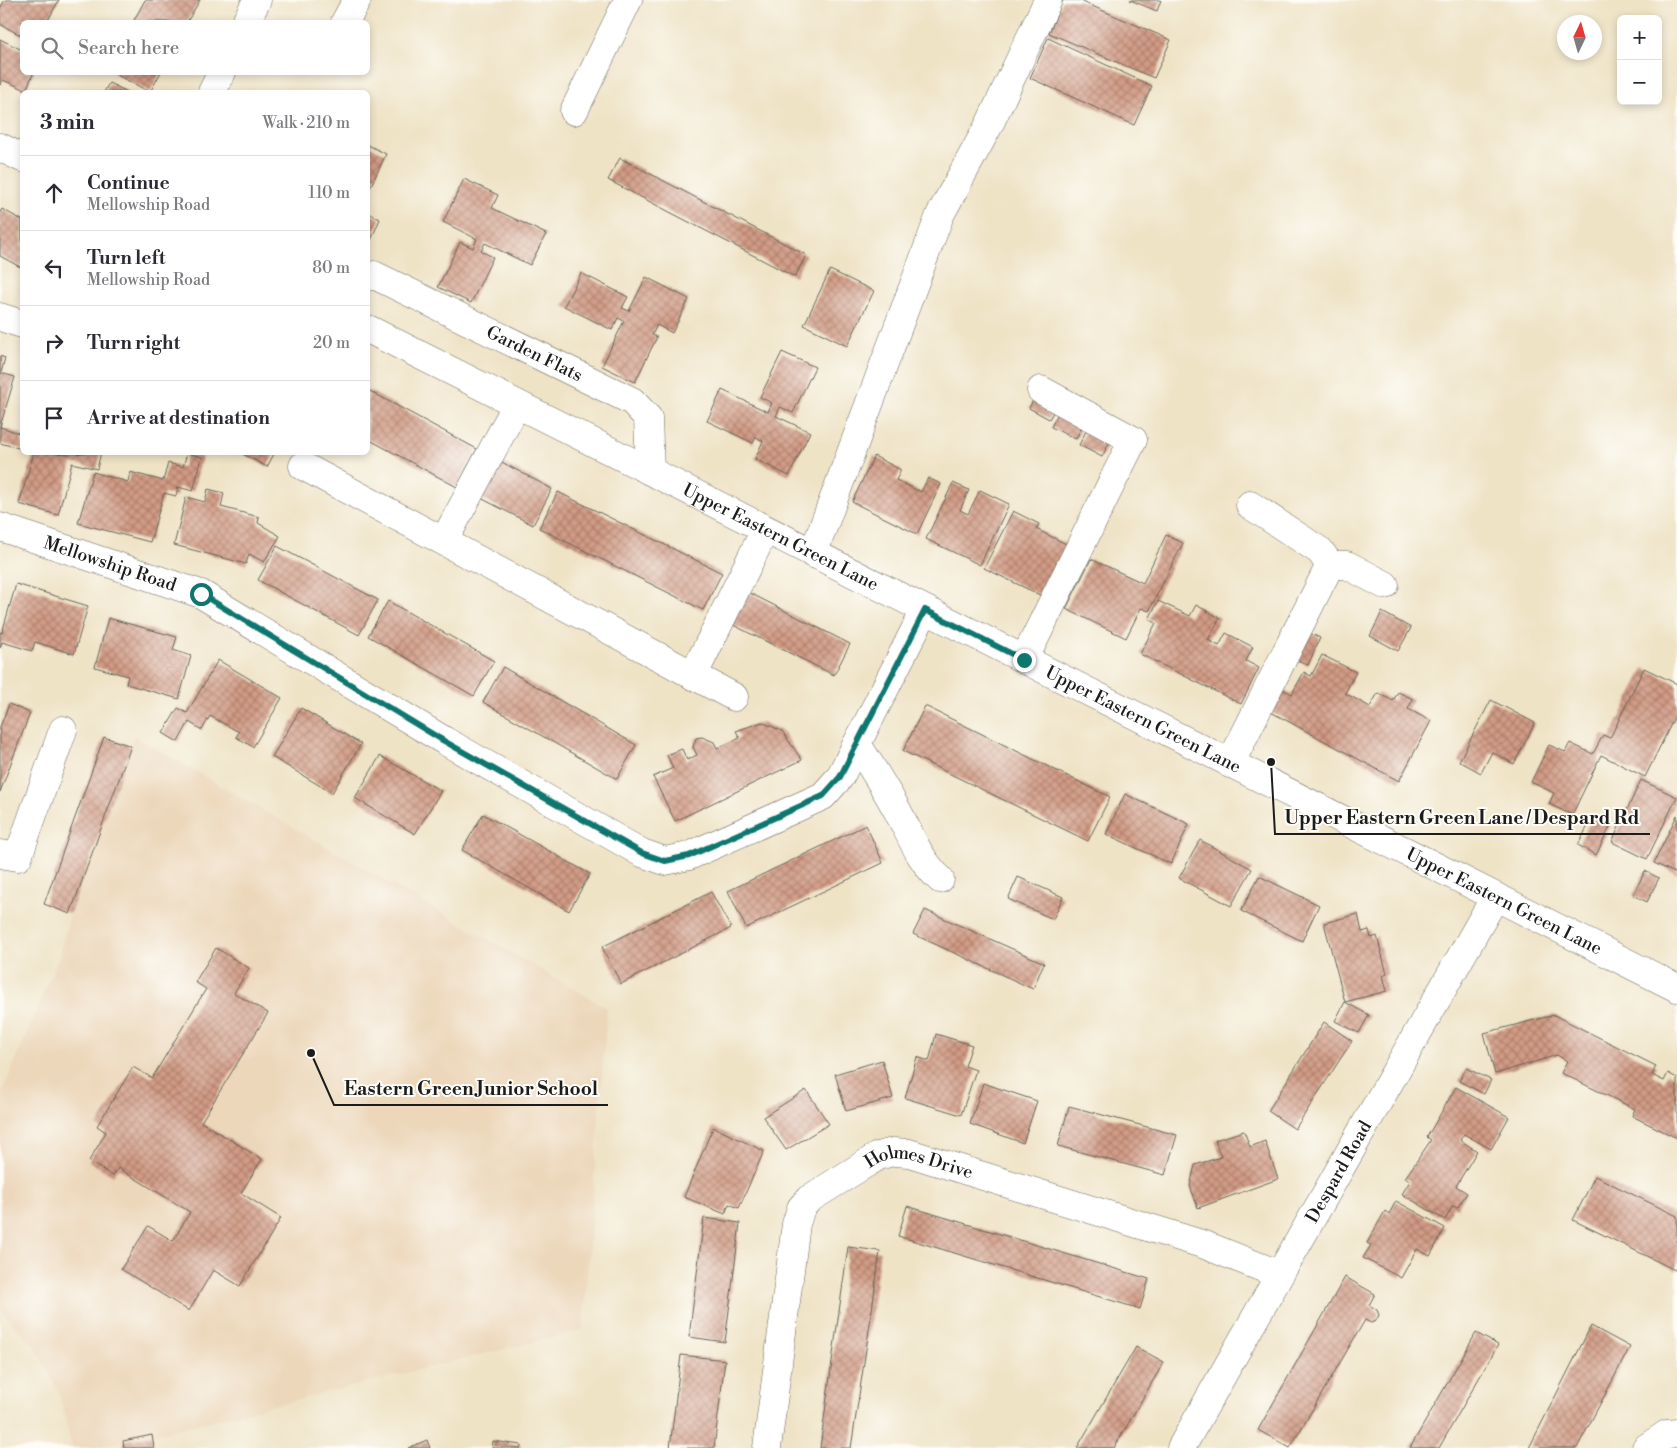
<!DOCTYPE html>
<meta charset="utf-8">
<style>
:root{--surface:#fff;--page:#f2f2f3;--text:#2b2b33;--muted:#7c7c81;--line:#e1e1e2}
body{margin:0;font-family:"Libre Bodoni",serif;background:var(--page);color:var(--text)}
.controls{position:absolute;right:15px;top:15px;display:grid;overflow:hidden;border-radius:8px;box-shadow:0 2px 8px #0003}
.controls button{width:45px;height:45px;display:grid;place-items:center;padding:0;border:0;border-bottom:1px solid var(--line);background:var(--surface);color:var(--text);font:25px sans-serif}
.compass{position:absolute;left:1557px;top:15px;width:45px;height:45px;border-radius:50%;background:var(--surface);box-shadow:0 2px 8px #0003;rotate:5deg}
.stop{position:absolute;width:15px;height:15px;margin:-11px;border:4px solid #0f766e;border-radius:50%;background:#fff}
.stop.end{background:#0f766e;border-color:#fff;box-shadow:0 1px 5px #0008}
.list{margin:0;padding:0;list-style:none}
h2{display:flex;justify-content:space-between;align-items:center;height:65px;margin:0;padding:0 20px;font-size:21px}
h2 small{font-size:16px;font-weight:400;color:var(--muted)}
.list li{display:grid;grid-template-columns:32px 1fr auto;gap:15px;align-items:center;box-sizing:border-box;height:75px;padding:0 20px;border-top:1px solid var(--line)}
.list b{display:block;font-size:19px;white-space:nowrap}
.list p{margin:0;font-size:16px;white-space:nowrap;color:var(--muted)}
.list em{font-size:16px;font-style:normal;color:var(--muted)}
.icon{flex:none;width:28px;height:28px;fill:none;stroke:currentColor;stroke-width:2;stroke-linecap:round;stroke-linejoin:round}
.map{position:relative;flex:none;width:1677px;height:1448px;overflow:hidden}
.search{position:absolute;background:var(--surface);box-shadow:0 2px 8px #0003;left:20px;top:20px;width:350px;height:55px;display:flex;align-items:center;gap:12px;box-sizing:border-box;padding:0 18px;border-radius:8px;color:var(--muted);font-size:19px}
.panel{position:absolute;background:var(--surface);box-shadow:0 2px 8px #0003;left:20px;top:90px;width:350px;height:365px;border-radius:8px}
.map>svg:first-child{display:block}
.built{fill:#ecd7ba}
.building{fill:url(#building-cross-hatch)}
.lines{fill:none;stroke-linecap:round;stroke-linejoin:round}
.minor-casing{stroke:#666258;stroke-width:29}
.minor{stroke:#fff;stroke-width:28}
.route{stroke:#0f766e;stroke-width:6}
.labels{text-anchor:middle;stroke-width:4;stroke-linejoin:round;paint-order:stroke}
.street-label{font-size:18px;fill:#1c1c1c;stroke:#fdfcf7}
.leader{fill:none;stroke:#1c1c1c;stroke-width:2}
.callout-dot{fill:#1c1c1c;stroke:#fdfcf7;stroke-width:2}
.callout-label{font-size:19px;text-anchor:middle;font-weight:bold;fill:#1c1c1c;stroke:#fdfcf7;stroke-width:4;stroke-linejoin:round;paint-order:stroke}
</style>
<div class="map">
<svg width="1677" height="1448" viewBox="0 0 1677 1448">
<defs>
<pattern id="building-cross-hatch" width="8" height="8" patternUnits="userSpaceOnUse" patternTransform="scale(1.25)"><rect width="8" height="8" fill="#d29b85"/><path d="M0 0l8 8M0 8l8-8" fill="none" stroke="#aa7e6c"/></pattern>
</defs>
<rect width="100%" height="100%" fill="#fdfcf7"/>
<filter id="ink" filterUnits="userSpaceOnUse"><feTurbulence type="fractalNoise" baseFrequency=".02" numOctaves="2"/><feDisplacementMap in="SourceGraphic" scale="10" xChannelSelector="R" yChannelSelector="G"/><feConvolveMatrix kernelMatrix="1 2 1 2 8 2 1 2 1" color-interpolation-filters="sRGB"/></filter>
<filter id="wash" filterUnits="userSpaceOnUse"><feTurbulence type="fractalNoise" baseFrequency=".0096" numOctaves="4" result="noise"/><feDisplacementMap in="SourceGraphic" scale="20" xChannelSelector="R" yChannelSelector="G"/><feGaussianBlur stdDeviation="1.12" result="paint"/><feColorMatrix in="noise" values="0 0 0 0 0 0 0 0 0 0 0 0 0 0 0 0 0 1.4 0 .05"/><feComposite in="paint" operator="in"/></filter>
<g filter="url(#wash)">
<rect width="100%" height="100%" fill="#efe3c6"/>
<path class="built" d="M 134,736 L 607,1008 L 583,1330 L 152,1435 L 89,1448 L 72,1448 L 60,1396 L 36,1347 L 0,1310 L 0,1097 L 60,954 L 70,914 Z"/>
<g id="blocks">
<g class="building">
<path d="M 5,0 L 59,0 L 47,22 L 22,22 L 22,36 L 0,24 L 0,8 Z"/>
<path d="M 145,0 L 200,0 L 187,22 L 133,22 Z"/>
<path d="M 1063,0 L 1078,0 L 1171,40 L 1154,78 L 1049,33 Z"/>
<path d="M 1130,0 L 1161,0 L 1157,11 Z"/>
<path d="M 1048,38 L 1152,86 L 1134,125 L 1030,78 Z"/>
<path d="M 0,39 L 22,50 L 22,72 L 34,72 L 26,90 L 3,80 L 0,85 Z"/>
<path d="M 111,72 L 161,72 L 150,92 Z"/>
<path d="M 109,83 L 128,92 L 104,92 Z"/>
<path d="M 368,145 L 386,154 L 368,192 Z"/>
<path d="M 620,158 L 806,255 L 795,277 L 608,180 Z"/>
<path d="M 464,179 L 498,195 L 492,208 L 546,234 L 530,265 L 485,243 L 481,251 L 493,257 L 471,303 L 438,287 L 460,242 L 473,248 L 477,239 L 443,222 Z"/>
<path d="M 2,209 L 22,220 L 22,268 L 0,256 L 0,212 Z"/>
<path d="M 368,213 L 380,219 L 368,247 Z"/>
<path d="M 830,270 L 874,291 L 847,346 L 804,325 Z"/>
<path d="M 581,273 L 628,297 L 622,308 L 629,311 L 646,277 L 689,299 L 672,333 L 657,325 L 652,335 L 657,337 L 635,382 L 602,366 L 624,321 L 618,318 L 612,330 L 564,306 Z"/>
<path d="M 782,352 L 815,367 L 793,413 L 780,407 L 776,416 L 810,432 L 789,476 L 755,459 L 763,441 L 756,437 L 753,443 L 707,421 L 722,390 L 768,412 L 772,403 L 760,397 Z"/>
<path d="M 0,356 L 5,358 L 1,373 L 15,377 L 0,427 Z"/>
<path d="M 368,390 L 477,449 L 457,487 L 368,439 Z"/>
<path d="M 1036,395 L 1057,406 L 1049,419 L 1029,408 Z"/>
<path d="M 1061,408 L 1085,420 L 1076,439 L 1051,427 Z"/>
<path d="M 1090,423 L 1113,435 L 1102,457 L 1079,445 Z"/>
<path d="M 0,427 L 22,434 L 22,449 L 0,443 Z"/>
<path d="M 34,452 L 67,454 L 101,452 L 97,469 L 72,463 L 58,515 L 19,504 Z"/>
<path d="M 244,452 L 275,452 L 267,467 L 243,454 Z"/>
<path d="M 187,453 L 202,457 L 193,491 L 178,487 L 176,496 L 164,493 L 150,542 L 78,523 L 93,472 L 128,482 L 130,472 L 163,481 L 168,463 L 183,467 Z"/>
<path d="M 874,456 L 901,470 L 896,480 L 921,492 L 928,478 L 941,484 L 917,534 L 852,502 Z"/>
<path d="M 496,459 L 552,489 L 533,525 L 477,496 Z"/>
<path d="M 953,483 L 969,490 L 960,510 L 968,514 L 980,490 L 1009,504 L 980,565 L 926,539 Z"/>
<path d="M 208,489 L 224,493 L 221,507 L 259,517 L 258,523 L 280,536 L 264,562 L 249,554 L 246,564 L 174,545 L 186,497 L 205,502 Z"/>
<path d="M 558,492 L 722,573 L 703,610 L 539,528 Z"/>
<path d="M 1013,511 L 1039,524 L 1036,529 L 1072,547 L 1046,598 L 984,568 Z"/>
<path d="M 1166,535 L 1183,543 L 1149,611 L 1141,608 L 1126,638 L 1066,609 L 1091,559 L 1143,583 Z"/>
<path d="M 277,546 L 378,600 L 359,635 L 258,580 Z"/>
<path d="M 16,584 L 88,606 L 74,654 L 35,642 L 32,651 L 2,642 L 0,648 L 0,632 L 2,633 Z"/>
<path d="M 740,588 L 850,644 L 834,675 L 725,621 Z"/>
<path d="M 388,601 L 494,661 L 474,696 L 368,636 Z"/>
<path d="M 1158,601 L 1190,616 L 1196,605 L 1220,618 L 1208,640 L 1219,646 L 1226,633 L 1253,647 L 1246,661 L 1259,668 L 1241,704 L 1140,654 L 1156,623 L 1149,619 Z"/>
<path d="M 1382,612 L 1411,628 L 1398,651 L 1370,636 Z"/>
<path d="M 108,618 L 177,637 L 173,650 L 191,656 L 179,699 L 126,684 L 128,676 L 95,667 Z"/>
<path d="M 1306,631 L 1320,638 L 1308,665 L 1293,658 Z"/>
<path d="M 1322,655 L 1356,672 L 1345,693 L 1370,707 L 1378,693 L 1393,701 L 1398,692 L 1413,699 L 1408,709 L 1431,721 L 1399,781 L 1267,710 L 1279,687 L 1292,694 L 1304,672 L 1311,676 Z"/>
<path d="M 218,660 L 282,698 L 253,747 L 236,737 L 239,732 L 210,716 L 202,730 L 189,722 L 178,742 L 163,733 L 178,708 L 187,713 Z"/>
<path d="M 503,667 L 636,745 L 617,779 L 483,702 Z"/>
<path d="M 1644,668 L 1677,684 L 1677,712 L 1645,777 L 1601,755 L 1572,815 L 1549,804 L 1554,793 L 1531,782 L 1549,745 L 1565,752 L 1570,743 L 1593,754 L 1603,735 L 1610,738 Z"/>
<path d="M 1491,700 L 1535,723 L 1514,764 L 1492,752 L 1481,773 L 1459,761 Z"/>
<path d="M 9,704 L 30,713 L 0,792 L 0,727 Z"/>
<path d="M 925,706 L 1110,797 L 1088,841 L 903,751 Z"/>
<path d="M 301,708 L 361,744 L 332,793 L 272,757 Z"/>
<path d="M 762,722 L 782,731 L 802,760 L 675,821 L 653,777 L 673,768 L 667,755 L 682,749 L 687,760 L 697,755 L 693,747 L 696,738 L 702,737 L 714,742 L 717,748 L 740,738 L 736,731 Z"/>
<path d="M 104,737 L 131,746 L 70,914 L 44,904 Z"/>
<path d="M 380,756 L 441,791 L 415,834 L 355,798 Z"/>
<path d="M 1641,780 L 1677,797 L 1647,859 L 1612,842 Z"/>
<path d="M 1125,794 L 1189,824 L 1171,864 L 1106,834 Z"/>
<path d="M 483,814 L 590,874 L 569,911 L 462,850 Z"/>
<path d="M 1677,815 L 1677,874 L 1654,863 Z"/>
<path d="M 1593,816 L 1611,825 L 1596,855 L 1578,845 Z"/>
<path d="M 866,825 L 883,863 L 746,928 L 728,891 Z"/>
<path d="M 1200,840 L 1252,869 L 1231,906 L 1179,878 Z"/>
<path d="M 1645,871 L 1659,878 L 1647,902 L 1633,895 Z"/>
<path d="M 1259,876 L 1319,905 L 1302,941 L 1241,911 Z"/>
<path d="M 1018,877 L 1063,897 L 1053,919 L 1008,899 Z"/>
<path d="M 711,892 L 731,928 L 621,984 L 602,947 Z"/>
<path d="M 925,910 L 1044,963 L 1033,989 L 913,934 Z"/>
<path d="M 1358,914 L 1362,932 L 1369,930 L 1371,938 L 1377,936 L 1387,974 L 1383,976 L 1387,991 L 1345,1002 L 1324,923 Z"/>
<path d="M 216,948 L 249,968 L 234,993 L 268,1013 L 201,1122 L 262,1159 L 241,1193 L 281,1218 L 240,1286 L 213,1270 L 189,1311 L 121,1269 L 148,1226 L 173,1241 L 190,1212 L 118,1168 L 113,1176 L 89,1161 L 106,1132 L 97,1126 L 133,1067 L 152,1078 L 206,989 L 195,982 Z"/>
<path d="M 1345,1002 L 1369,1015 L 1359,1033 L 1335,1021 Z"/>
<path d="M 1554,1015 L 1656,1066 L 1652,1075 L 1664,1081 L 1668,1073 L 1677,1078 L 1677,1138 L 1632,1116 L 1635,1109 L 1561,1073 L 1567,1061 L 1557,1055 L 1495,1074 L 1484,1033 Z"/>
<path d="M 1324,1022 L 1352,1041 L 1295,1129 L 1268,1111 Z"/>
<path d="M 936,1034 L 972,1045 L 965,1066 L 976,1070 L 961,1115 L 905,1098 L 917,1057 L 929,1061 Z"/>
<path d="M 882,1060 L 893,1098 L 846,1111 L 835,1074 Z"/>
<path d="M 1466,1068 L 1491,1080 L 1484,1094 L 1459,1081 Z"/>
<path d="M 983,1083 L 1037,1101 L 1023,1143 L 970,1124 Z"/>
<path d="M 1456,1087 L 1509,1117 L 1491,1149 L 1464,1134 L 1460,1140 L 1477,1151 L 1456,1186 L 1467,1193 L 1457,1208 L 1453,1206 L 1445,1220 L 1402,1194 L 1410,1181 L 1405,1178 L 1431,1140 L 1427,1137 Z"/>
<path d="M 806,1090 L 829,1124 L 786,1150 L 763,1117 Z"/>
<path d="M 1069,1106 L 1177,1135 L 1165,1175 L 1058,1146 Z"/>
<path d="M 713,1127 L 764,1151 L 739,1208 L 729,1204 L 725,1214 L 684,1197 Z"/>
<path d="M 1244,1131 L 1250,1147 L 1265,1141 L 1278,1179 L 1198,1208 L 1190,1186 L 1195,1165 L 1221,1157 L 1215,1140 Z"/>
<path d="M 1595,1176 L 1677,1216 L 1677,1271 L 1573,1220 Z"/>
<path d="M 1396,1201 L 1445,1228 L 1430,1256 L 1417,1249 L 1401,1278 L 1363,1258 L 1371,1245 L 1367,1243 L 1385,1211 L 1389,1214 Z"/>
<path d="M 907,1206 L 1149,1279 L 1140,1309 L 898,1236 Z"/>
<path d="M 704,1218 L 740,1223 L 725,1342 L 689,1337 Z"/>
<path d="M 848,1247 L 880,1251 L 872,1310 L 851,1448 L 820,1448 Z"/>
<path d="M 1345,1277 L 1375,1294 L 1369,1305 L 1377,1310 L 1379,1315 L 1376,1321 L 1371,1323 L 1365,1320 L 1290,1448 L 1258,1430 Z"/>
<path d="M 1591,1326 L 1630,1347 L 1577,1448 L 1529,1448 Z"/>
<path d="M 1476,1333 L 1498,1345 L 1439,1448 L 1410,1448 Z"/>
<path d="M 1136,1347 L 1164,1362 L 1147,1391 L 1114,1448 L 1077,1448 Z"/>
<path d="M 681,1355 L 725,1360 L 714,1448 L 670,1448 Z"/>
<path d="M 152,1435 L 154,1448 L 124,1448 L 123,1441 Z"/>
<path d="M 427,1440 L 430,1448 L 408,1448 Z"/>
<path d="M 493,1441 L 521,1445 L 521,1448 L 492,1448 Z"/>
</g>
</g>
</g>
<g filter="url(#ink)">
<use href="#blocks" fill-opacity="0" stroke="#666258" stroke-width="1"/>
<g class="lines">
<g class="minor-casing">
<g id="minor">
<path d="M 246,22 L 257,0"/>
<path d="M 345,22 L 357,0"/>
<path d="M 212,92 L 222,72"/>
<path d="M 574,111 L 628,0"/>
<path d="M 0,147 L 22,158"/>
<path id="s1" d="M 368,277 L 374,275 L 632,401 L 648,418 L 650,471"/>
<path d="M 0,317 L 22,324"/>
<path id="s2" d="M 368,329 L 1677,988"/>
<path d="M 303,466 L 734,697"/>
<path id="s3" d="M 0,527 L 201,594 L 445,741 L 642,853 L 665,861 L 689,856 L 823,796 L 840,777 L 925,610"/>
<path d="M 444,541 L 517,404"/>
<path d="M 813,554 L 940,215 L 989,125 L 1048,0"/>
<path d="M 1330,565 L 1347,565 L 1385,585"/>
<path d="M 1024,660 L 1133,440 L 1041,390"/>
<path d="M 693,676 L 765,530"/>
<path d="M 857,744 C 871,766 885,788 897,810 C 910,834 920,861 940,879"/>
<path d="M 1230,764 L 1330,565 L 1320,551 L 1250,505"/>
<path d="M 0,854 L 18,857 L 63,730"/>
<path id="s4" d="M 767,1448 L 796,1224 L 801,1208 L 809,1199 L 878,1156 L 893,1152 L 909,1153 L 1205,1245 L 1278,1274"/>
<path id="s5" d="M 1181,1448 L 1495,897"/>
<path d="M 1646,1448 L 1667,1434 L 1677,1433"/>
</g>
</g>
<use href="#minor" class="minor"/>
</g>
</g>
<g class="lines" filter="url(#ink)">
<path class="route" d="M 201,594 L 444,741 L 642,853 L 665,861 L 689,856 L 823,796 L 840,777 L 925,610 L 1024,660"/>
</g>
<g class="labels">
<g class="street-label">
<text dy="6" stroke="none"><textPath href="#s1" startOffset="185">Garden Flats</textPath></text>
<text dy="6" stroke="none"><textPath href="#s2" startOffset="462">Upper Eastern Green Lane</textPath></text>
<text dy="6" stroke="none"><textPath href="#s3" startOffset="116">Mellowship Road</textPath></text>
<text dy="6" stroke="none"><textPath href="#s2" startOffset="868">Upper Eastern Green Lane</textPath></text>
<text dy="6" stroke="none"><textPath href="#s2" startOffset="1272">Upper Eastern Green Lane</textPath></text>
<text dy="6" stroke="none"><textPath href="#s4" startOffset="378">Holmes Drive</textPath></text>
<text dy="6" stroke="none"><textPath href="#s5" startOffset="318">Despard Road</textPath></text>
</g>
</g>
<path class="leader" d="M1271 762L1275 834H1650M311 1053L334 1105H608"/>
<g class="callout-dot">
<circle cx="1271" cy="762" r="5"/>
<circle cx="311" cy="1053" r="5"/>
</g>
<g class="callout-label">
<text x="1462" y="824">Upper Eastern Green Lane / Despard Rd</text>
<text x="471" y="1095">Eastern Green Junior School</text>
</g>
</svg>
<div class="controls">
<button>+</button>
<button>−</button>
</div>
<svg class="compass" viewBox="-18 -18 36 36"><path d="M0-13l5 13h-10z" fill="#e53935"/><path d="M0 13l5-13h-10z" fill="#7c7c81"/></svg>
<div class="stop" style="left:201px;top:594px"></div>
<div class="stop end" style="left:1024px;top:660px"></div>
<div class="search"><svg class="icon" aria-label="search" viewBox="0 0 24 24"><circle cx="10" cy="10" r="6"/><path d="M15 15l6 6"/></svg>Search here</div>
<section class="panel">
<h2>3 min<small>Walk · 210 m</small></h2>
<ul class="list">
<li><svg class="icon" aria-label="ahead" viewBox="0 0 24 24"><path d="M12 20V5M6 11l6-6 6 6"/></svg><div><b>Continue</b><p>Mellowship Road</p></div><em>110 m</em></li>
<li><svg class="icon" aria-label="left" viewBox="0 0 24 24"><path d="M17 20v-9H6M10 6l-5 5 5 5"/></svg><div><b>Turn left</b><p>Mellowship Road</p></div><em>80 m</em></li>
<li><svg class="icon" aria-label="right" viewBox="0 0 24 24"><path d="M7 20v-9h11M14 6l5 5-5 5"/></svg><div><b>Turn right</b></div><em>20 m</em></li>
<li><svg class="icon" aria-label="arrive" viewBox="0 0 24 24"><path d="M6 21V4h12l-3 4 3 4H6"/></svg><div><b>Arrive at destination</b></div></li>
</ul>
</section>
</div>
